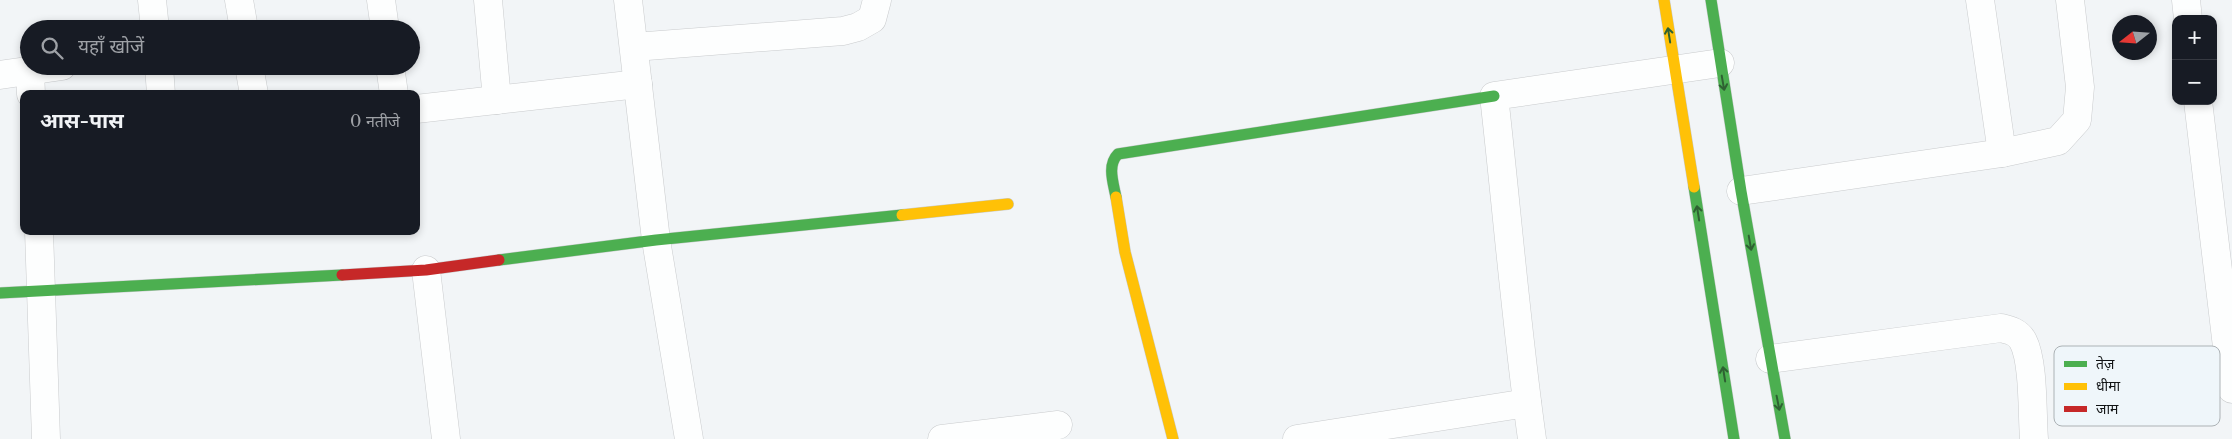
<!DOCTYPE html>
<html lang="hi">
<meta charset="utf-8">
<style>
:root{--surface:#171b24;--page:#242831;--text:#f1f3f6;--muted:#9ea1a6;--line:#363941}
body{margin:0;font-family:"Libre Baskerville","Noto Sans Devanagari",serif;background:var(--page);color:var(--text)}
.controls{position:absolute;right:15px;top:15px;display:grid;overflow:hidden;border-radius:10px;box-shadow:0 2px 8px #0003}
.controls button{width:45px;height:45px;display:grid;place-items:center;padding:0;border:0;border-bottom:1px solid var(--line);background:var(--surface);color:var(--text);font:25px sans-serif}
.compass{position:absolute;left:2112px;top:15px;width:45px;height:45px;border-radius:50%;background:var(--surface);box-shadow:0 2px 8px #0003;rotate:253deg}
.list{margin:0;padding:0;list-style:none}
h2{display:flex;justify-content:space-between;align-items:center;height:65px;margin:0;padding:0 20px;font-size:21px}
h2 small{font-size:16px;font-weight:400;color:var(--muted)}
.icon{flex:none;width:28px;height:28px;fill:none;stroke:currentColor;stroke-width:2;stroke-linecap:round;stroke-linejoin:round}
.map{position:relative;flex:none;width:2232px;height:439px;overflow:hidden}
.search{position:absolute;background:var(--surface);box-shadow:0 2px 8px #0003;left:20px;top:20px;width:400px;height:55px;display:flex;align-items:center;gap:12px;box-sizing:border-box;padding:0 18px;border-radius:28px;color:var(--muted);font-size:19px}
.panel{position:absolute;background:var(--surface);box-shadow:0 2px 8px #0003;left:20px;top:90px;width:400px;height:145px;border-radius:10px}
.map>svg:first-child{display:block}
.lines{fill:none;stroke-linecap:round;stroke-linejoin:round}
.street-casing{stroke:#c9cbcd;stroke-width:29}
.fast-casing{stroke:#c9cbcd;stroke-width:12}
.slow-casing{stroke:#c9cbcd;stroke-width:12}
.jam-casing{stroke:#c9cbcd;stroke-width:12}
.street{stroke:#fdfefe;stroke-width:28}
.fast{stroke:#4caf50;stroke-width:11}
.slow{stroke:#ffc107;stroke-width:11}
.jam{stroke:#c62828;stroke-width:11}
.oneway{stroke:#2e6132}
.key{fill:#eff6fa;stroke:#acb2b5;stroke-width:1}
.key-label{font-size:14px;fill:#111314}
</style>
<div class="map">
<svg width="2232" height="439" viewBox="0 0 2232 439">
<rect width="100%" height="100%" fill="#f2f5f7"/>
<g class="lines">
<g class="street-casing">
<g id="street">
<path d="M 152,0 L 155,29"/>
<path d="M 239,0 L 244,29"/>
<path d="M 381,0 L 385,29"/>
<path d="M 488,0 L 497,100"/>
<path d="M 628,0 L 656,240 L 689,439"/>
<path d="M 1980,0 L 2002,153"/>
<path d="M 2186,0 L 2188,19"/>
<path d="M 634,47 L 843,31 L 858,27 L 872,19 L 877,0"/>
<path d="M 159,66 L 161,94"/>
<path d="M 249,66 L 254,94"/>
<path d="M 390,66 L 394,94"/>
<path d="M 30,71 L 31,94"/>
<path d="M 0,75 L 62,66"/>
<path d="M 2198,101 L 2232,389"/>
<path d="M 416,109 L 638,84"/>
<path d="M 1741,191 L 2002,153 L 2058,141 L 2077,120 L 2080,87 L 2070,0"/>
<path d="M 39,231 L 46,439"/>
<path d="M 426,270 L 446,439"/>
<path d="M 1770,359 L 2001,328 C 2010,330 2018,332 2023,341 C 2034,362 2032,414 2034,439"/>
<path d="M 942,439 L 1058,425"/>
<path d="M 1297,439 L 1527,403"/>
<path d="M 1532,439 C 1516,325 1507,210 1494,96 L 1720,63"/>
</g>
</g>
<g class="fast-casing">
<g id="fast">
<path d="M 1711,0 L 1741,191 L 1785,439"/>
<path d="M 1694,187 L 1734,439"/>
<path d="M 1116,197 C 1113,182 1107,165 1118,154 L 1494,96"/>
<path d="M 499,260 L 656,240 L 902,215"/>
<path d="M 0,293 L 342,275"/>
</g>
</g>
<g class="slow-casing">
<g id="slow">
<path d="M 1664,0 L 1694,187"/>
<path d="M 1116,197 L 1125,252 L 1173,439"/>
<path d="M 902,215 L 1008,204"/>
</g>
</g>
<g class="jam-casing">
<path id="jam" d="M 342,275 L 426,270 L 499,260"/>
</g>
<use href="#street" class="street"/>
<use href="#fast" class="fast"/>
<use href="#slow" class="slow"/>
<use href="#jam" class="jam"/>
</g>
<defs><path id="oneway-shaft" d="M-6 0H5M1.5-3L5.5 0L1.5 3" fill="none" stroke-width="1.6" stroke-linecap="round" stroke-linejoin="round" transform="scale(1.25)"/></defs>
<g class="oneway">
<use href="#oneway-shaft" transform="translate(1669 35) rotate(-99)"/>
<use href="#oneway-shaft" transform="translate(1723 83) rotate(80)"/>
<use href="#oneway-shaft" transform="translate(1698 213) rotate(-99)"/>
<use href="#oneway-shaft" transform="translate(1750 243) rotate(80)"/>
<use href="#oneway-shaft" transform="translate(1724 374) rotate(-99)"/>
<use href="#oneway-shaft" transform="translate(1778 403) rotate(79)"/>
</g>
<rect x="2054" y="346" width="166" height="80" rx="8" class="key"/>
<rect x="2064" y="361" width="23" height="6" fill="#4caf50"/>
<rect x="2064" y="383" width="23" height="7" fill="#ffc107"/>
<rect x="2064" y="406" width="23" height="6" fill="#c62828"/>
<g class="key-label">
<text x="2096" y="369">तेज़</text>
<text x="2096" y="391">धीमा</text>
<text x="2096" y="414">जाम</text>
</g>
</svg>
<div class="controls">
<button>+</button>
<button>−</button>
</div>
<svg class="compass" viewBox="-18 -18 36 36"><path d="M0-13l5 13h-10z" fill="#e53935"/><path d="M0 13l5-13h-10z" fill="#9ea1a6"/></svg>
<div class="search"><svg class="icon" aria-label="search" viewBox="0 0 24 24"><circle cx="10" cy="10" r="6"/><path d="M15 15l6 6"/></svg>यहाँ खोजें</div>
<section class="panel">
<h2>आस-पास<small>0 नतीजे</small></h2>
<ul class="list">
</ul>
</section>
</div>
